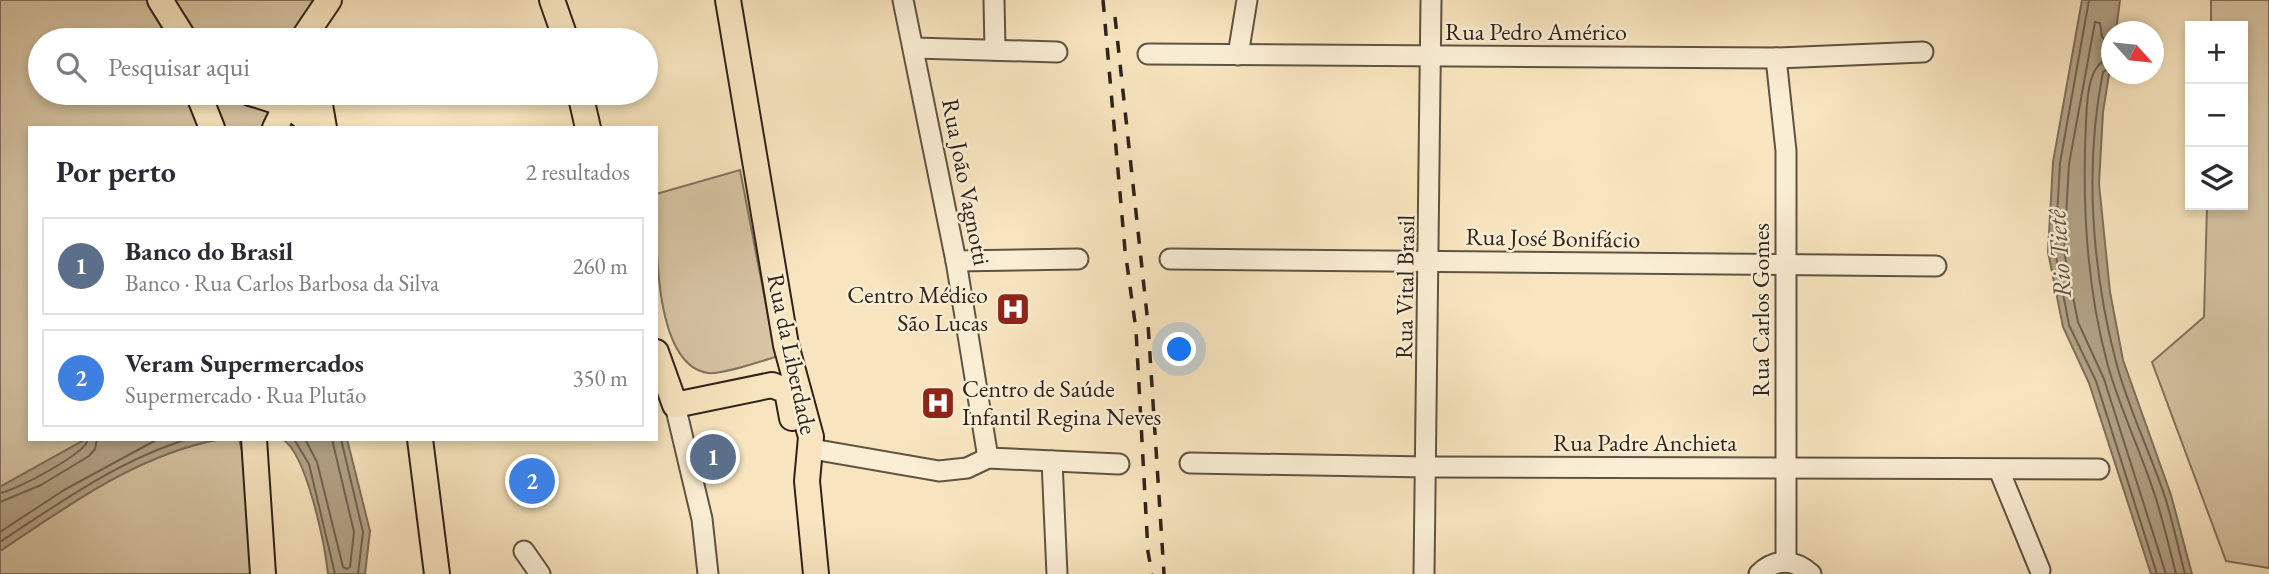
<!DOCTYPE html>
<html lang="pt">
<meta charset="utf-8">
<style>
:root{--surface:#fff;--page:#f2f2f3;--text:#2b2b33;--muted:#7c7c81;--line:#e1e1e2;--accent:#db2777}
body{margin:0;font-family:"EB Garamond",serif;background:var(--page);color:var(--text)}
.controls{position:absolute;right:21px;top:21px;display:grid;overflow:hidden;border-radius:0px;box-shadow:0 4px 10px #0003}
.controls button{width:63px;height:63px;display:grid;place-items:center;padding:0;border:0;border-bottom:2px solid var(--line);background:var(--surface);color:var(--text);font:35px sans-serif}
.compass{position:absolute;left:2101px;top:21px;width:63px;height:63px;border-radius:50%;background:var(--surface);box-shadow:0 4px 10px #0003;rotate:117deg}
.you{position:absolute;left:1180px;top:350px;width:24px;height:24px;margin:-18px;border:5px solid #fff;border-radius:50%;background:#1a73e8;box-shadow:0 0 0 10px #1a73e833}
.badge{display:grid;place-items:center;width:46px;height:46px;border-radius:50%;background:var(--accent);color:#fff;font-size:23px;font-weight:700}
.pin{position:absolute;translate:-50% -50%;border:4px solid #fff;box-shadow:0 2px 7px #0006}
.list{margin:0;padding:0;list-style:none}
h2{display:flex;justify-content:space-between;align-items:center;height:91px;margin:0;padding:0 28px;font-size:30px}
h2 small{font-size:23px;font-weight:400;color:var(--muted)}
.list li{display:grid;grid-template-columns:46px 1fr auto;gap:21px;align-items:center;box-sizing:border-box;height:98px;margin:0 14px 14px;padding:0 14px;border:2px solid var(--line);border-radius:0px}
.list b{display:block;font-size:26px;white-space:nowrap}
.list p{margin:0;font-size:23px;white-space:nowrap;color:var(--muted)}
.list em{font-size:23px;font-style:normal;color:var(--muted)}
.icon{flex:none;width:38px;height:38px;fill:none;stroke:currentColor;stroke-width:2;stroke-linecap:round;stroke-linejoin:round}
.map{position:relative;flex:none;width:2269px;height:574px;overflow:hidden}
.search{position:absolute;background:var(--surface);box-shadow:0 4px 10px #0003;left:28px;top:28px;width:630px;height:77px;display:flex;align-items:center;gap:18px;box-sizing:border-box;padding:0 24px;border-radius:38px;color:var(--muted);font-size:26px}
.panel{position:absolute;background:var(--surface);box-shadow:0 4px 10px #0003;left:28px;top:126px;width:630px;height:315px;border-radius:0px}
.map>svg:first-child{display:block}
.green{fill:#d6c4a3;stroke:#82735e;stroke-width:2}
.water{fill:#b3a387;stroke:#7e6f5b;stroke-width:2}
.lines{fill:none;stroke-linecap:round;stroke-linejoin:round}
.shore{stroke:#706250;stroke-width:2}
.minor-casing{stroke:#605343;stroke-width:23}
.major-casing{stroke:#2e221a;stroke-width:28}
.minor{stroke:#faeed5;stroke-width:19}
.major{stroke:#f8e5bf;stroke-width:24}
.rail{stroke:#2e221a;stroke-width:3.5;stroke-dasharray:12 12;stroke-linecap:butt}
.labels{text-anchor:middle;stroke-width:5;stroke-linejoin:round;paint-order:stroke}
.street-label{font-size:24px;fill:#2e221a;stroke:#faeed5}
.poi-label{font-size:24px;fill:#2e221a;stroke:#faeed5;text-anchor:end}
.water-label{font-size:26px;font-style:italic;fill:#5d4f40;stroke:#faeed5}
</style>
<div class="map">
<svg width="2269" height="574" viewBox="0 0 2269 574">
<rect width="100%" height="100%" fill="#f8e5bf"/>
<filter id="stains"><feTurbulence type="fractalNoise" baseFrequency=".00286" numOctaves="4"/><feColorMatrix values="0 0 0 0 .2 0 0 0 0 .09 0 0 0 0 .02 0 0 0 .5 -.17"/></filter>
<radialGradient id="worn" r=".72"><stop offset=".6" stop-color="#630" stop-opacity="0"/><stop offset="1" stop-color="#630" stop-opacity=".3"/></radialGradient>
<g class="green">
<path d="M 0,0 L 148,0 L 168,40 L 40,40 L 40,93 L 191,93 L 205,128 L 30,128 L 30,439 L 86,439 L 0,487 Z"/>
<path d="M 175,0 L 319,0 L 293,40 L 195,40 Z"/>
<path d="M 2211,0 L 2269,0 L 2269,568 L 2226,561 L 2152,362 L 2204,317 L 2207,205 L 2243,205 L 2243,26 L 2211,26 Z"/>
<path d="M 212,93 L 232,93 L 282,105 L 272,128 L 225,128 Z"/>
<path d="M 740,170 L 776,357 C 760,361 723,375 708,373 C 652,365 656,234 656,194 Z"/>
<path d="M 221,439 L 239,439 L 246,467 L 253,574 L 0,574 L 0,551 C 69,505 138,454 221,439 Z"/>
</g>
<g class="water">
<path d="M 2082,0 L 2120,0 L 2116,31 L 2112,32 L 2111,62 L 2103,112 L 2099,184 L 2110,292 L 2123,360 L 2171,495 L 2192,574 L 2151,574 L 2089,383 L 2063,327 L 2048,252 L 2053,162 Z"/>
<path d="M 86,439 L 221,439 C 138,454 69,505 0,551 L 0,487 Z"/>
<path d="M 282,439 L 347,439 L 370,531 L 365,574 L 328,574 C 325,546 307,453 282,439 Z"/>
</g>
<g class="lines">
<g class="shore">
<path d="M 2089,0 L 2060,163 L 2055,251 L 2069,325 L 2096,381 L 2157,574"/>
<path d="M 2112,46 L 2102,37 L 2100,23 L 2095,22 L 2069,164 L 2064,251 L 2078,322 L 2104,379 L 2166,574"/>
<path d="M 2112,58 C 2087,61 2087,102 2086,122 C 2082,203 2086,286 2108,366 C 2121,412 2143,456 2157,502 C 2164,525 2170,550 2176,574"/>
<path d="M 2112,66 L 2103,72 C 2084,167 2092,269 2116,362 C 2128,408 2150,452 2165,497 C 2173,522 2178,548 2185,574"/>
<path d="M 294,439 L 309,464 L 335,574"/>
<path d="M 305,439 L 317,462 L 343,567 L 347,569 L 350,567 L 354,532 L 332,439"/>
<path d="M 341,439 L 363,532 L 358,574"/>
<path d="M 0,493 C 15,491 87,453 88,439"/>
<path d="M 0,502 L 41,485 L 89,456 L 95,449 L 97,439"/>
<path d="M 0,532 L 64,490 L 158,439"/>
<path d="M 0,542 C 59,503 119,460 188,439"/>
</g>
<g class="minor-casing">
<g id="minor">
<path d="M 903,0 L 956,261 L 988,458"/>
<path d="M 994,0 L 995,50"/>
<path d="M 915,48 L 1057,52"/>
<path d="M 1148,54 L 1776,58 L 1923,52"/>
<path d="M 1238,55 L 1247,0"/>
<path d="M 1776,58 L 1786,151 L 1786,562"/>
<path d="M 1170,259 L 1936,266"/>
<path d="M 956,261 L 1078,259"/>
<path d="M 675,405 L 702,519 L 708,574"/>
<path d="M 812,449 L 939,471 L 967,468 L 988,458 L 1119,464"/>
<path d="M 1052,461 L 1057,574"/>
<path d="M 1190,463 L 1427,467 L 2099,469"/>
<path d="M 1999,470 L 2040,570"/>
<path d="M 524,551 L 540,574"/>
<path d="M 1424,574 L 1431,0"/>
<path d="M 1759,574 C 1775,558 1795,559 1811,574"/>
</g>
</g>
<g class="major-casing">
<g id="major">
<path d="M 160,0 L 185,40"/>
<path d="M 552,0 L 566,40"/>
<path d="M 728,0 L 786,345 L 811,437 L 807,481 L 816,574"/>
<path d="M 302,40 L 329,0"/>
<path d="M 198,93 L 212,128"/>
<path d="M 250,93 C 273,100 299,106 312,128"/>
<path d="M 318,93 L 324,128"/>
<path d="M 580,93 L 588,128"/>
<path d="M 275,128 L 292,93"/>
<path d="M 656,352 L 675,405 L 772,385 L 787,391 L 792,418"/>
<path d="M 254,439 L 263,574"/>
<path d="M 420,439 L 437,574"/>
</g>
</g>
<use href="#minor" class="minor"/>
<use href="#major" class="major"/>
<g class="rail">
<path d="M 1103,0 L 1125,250 L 1136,330 L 1148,552 L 1152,574"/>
<path d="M 1115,17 L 1148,324 L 1164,574"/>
</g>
</g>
<defs>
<g id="hospital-square" transform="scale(1.75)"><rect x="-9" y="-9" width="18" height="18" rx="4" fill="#8f2418" stroke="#faeed5"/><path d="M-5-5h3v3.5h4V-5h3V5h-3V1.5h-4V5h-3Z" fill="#fff"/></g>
</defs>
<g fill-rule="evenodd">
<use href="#hospital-square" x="1013" y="309"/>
<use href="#hospital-square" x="938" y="403"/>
</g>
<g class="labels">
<g class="street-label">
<text x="1536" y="40">Rua Pedro Américo</text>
<text transform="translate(966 182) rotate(79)" y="8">Rua João Vagnotti</text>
<text transform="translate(1553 238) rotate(1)" y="8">Rua José Bonifácio</text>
<text transform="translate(1405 287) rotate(-89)" y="8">Rua Vital Brasil</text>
<text transform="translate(1761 310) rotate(-90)" y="8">Rua Carlos Gomes</text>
<text transform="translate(792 354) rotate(78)" y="8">Rua da Liberdade</text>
<text x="1645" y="451">Rua Padre Anchieta</text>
</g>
<g class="poi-label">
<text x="988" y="303">Centro Médico<tspan x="988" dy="28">São Lucas</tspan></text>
<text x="962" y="397" text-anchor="start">Centro de Saúde<tspan x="962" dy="28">Infantil Regina Neves</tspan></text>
</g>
<g class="water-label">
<text transform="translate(2059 254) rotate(-94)" y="9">Rio Tietê</text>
</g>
</g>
<rect width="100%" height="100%" filter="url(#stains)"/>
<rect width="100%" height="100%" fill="url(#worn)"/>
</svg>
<div class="controls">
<button>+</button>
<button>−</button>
<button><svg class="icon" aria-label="layers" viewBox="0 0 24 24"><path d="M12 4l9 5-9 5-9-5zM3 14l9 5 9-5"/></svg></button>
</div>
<svg class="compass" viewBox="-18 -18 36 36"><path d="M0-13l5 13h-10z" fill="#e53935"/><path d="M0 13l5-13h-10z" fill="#7c7c81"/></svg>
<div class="you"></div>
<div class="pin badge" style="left:713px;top:457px;background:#5c6f8a">1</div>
<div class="pin badge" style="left:532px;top:481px;background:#3f7fe0">2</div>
<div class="search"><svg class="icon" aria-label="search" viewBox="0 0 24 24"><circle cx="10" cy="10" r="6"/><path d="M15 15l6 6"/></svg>Pesquisar aqui</div>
<section class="panel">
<h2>Por perto<small>2 resultados</small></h2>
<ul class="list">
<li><span class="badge" style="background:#5c6f8a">1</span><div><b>Banco do Brasil</b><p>Banco · Rua Carlos Barbosa da Silva</p></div><em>260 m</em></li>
<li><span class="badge" style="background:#3f7fe0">2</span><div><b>Veram Supermercados</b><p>Supermercado · Rua Plutão</p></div><em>350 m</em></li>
</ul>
</section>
</div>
